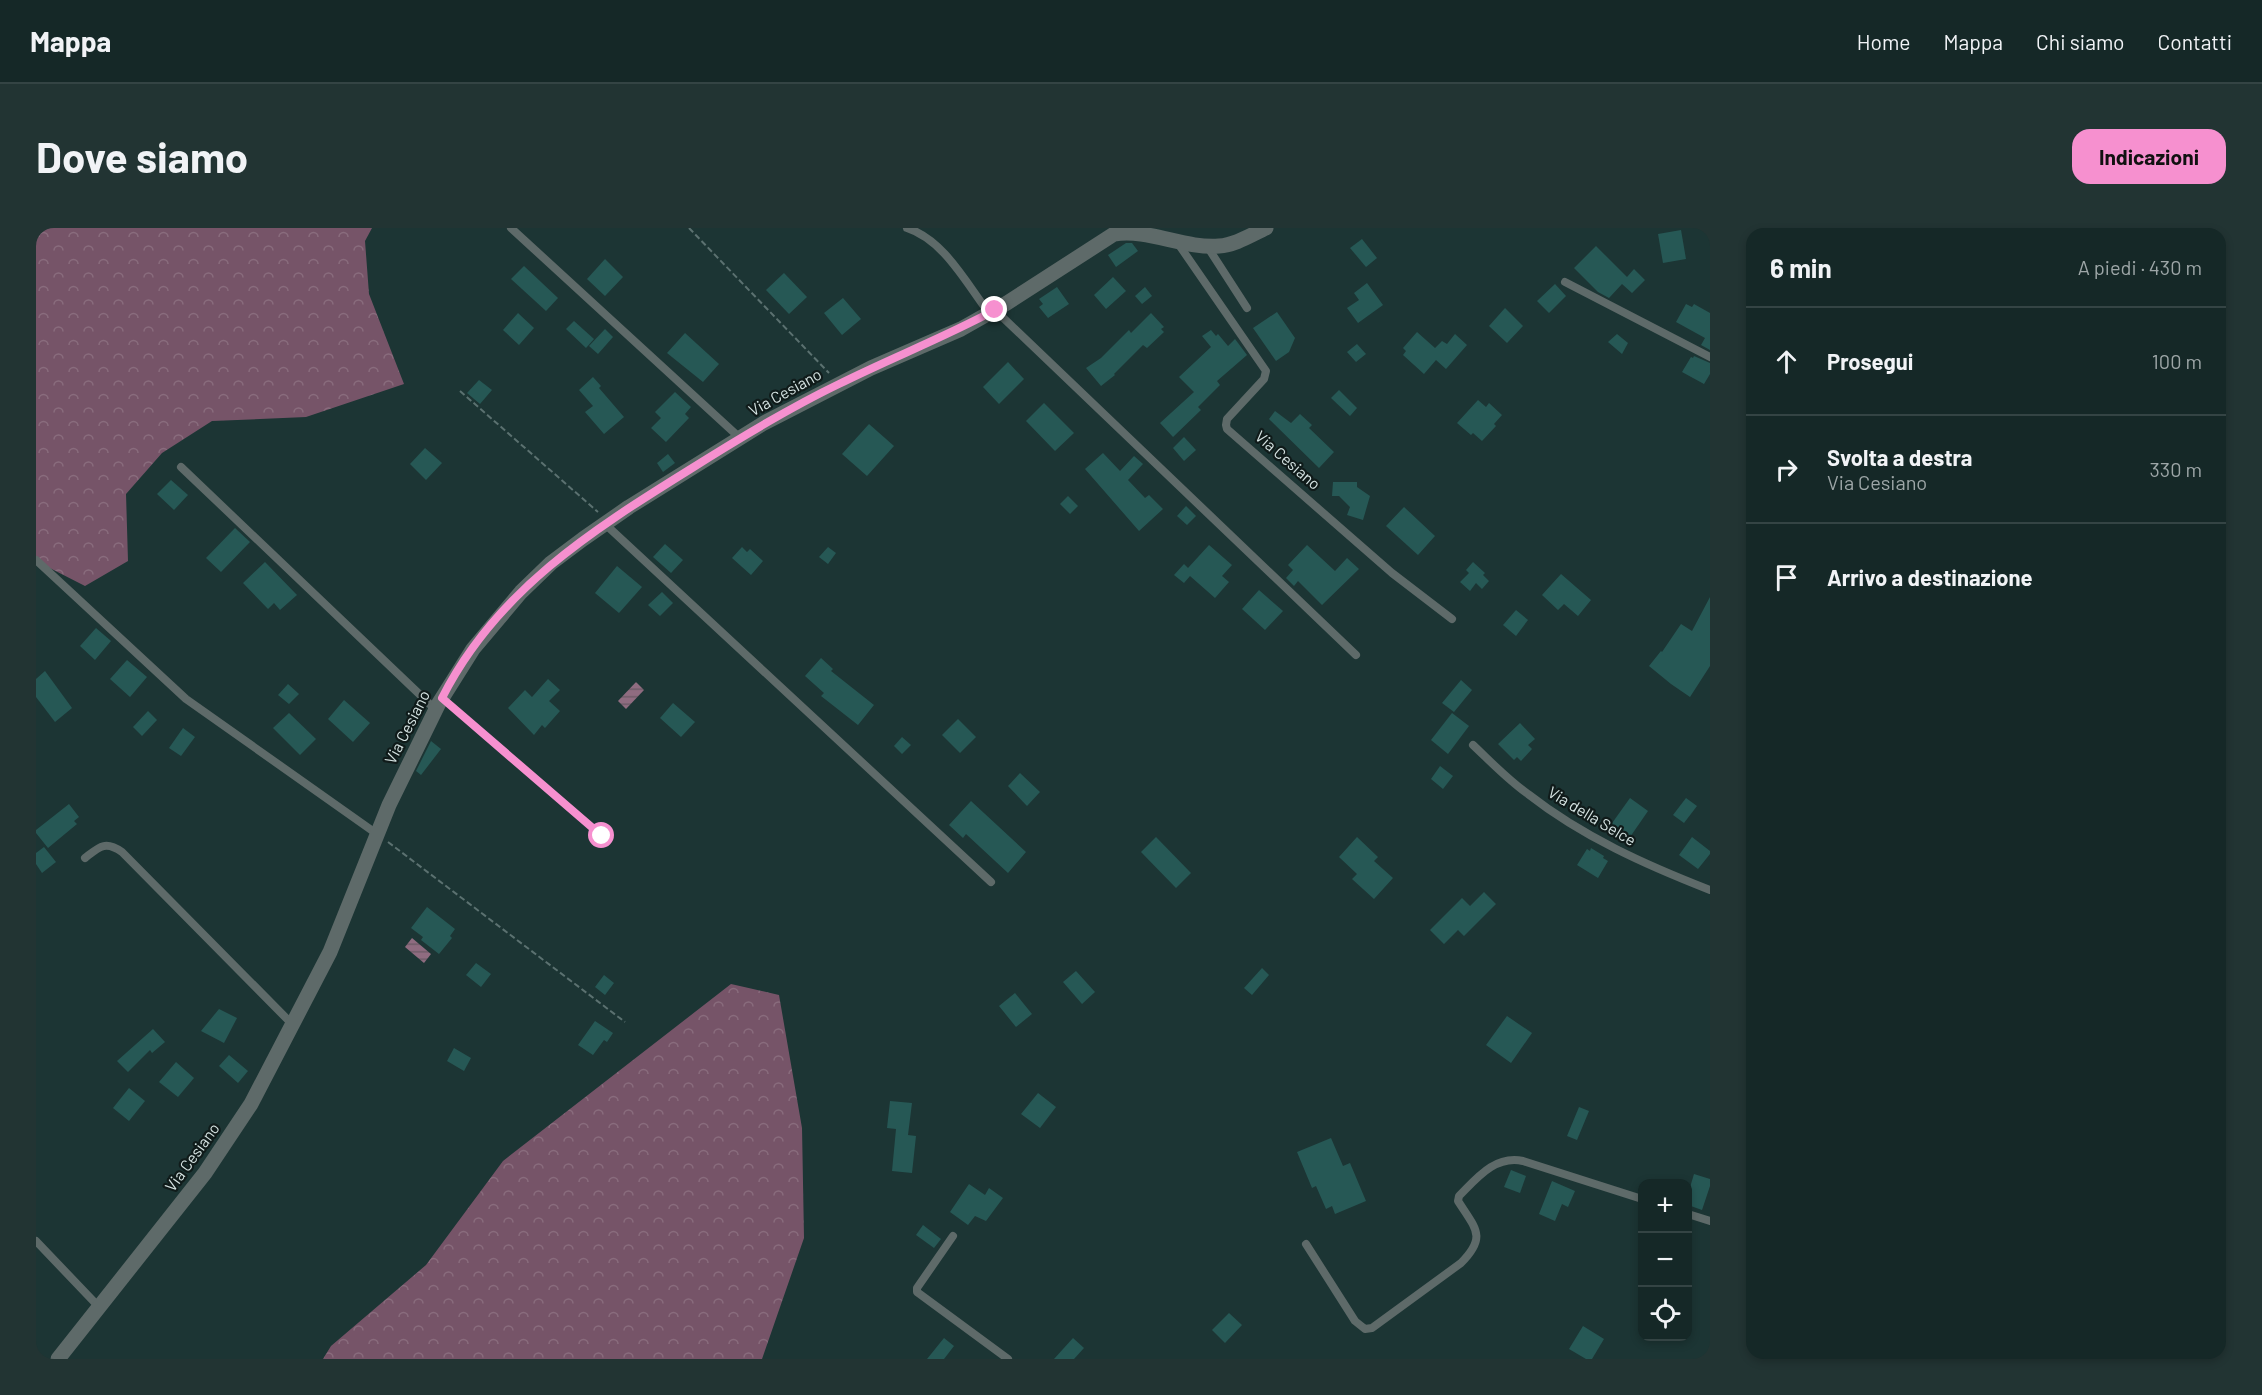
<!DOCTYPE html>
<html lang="it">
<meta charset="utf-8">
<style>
:root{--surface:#152827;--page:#223433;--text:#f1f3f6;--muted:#9da6a7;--line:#344444;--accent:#f690cf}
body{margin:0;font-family:Barlow,sans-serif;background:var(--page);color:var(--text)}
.controls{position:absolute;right:18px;bottom:18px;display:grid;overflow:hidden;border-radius:12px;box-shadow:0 3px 9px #0003}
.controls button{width:54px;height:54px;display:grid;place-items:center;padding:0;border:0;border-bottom:2px solid var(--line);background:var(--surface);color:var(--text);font:30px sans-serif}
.stop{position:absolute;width:18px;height:18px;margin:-14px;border:4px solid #f690cf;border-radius:50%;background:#fff}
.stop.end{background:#f690cf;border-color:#fff;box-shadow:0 2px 6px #0008}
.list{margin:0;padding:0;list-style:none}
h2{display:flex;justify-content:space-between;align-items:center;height:78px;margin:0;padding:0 24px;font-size:26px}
h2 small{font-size:20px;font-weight:400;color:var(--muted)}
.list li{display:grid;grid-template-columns:39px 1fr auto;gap:18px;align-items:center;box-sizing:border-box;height:108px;padding:0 24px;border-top:2px solid var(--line)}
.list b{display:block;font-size:22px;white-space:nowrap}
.list p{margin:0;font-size:20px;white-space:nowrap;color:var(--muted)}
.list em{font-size:20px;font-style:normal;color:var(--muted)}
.icon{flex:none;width:33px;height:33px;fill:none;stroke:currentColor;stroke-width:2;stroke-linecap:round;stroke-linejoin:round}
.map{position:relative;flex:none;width:1674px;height:1131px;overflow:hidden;border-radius:18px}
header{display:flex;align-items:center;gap:36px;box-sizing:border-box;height:84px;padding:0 30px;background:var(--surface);border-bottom:2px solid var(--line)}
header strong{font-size:28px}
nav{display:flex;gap:33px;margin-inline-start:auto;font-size:21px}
.intro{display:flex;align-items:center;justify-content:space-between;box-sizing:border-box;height:144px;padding:0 36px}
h1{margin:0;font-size:42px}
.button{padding:15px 27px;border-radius:18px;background:var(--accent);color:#111;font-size:21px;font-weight:700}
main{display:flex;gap:36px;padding:0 36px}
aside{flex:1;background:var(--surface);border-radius:18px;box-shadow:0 3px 9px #0003}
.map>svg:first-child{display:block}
.forest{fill:url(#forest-crowns)}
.water{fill:url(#water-rules)}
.building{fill:#265855}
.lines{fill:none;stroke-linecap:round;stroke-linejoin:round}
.path{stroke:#5b7170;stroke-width:2;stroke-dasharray:6 3;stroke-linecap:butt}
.lane{stroke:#5e6a69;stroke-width:8}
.street{stroke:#5e6a69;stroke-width:15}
.route{stroke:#f690cf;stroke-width:8}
.labels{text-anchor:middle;stroke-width:4.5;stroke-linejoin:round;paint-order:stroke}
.street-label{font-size:16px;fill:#d6e4e3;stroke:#101b1a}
</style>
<header>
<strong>Mappa</strong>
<nav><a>Home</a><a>Mappa</a><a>Chi siamo</a><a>Contatti</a></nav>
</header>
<div class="intro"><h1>Dove siamo</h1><a class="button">Indicazioni</a></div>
<main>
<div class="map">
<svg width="1674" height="1131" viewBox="0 0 1674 1131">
<defs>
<pattern id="forest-crowns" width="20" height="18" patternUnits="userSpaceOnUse" patternTransform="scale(1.5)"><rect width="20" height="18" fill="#765468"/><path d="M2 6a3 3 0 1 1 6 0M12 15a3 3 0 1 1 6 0" fill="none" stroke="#896c7d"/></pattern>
<pattern id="water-rules" width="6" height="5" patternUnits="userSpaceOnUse" patternTransform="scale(1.5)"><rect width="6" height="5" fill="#8f6c80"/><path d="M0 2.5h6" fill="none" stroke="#6f5c68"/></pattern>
</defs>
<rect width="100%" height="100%" fill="#1c3534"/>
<g class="forest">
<path d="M 0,0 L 336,0 L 329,13 L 333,66 L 368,156 L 270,189 L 176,193 L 126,225 L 90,266 L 92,333 L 49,358 L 0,333 Z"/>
<path d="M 695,756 L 743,767 L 766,900 L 768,1010 L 726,1131 L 287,1131 L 295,1118 L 390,1037 L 467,933 Z"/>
</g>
<g class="water">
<path d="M 600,454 L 608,462 L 590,481 L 582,473 Z"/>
<path d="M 376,710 L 395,726 L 388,735 L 369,719 Z"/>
</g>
<g class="building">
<path d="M 1645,2 L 1650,31 L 1627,35 L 1622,6 Z"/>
<path d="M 1326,11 L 1341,30 L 1330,39 L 1314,20 Z"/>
<path d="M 1090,15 L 1096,15 L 1102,23 L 1080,39 L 1072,27 Z"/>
<path d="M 1560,18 L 1591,49 L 1598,41 L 1609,52 L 1596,65 L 1586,56 L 1573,70 L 1562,64 L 1538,40 Z"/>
<path d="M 569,31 L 587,49 L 569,68 L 551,51 Z"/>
<path d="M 488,38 L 522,70 L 510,83 L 475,51 Z"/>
<path d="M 748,45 L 771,69 L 753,86 L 730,62 Z"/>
<path d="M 1077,49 L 1090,63 L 1070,81 L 1058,67 Z"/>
<path d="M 1331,55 L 1347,77 L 1322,95 L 1311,80 L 1323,72 L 1318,65 Z"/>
<path d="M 1519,56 L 1530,68 L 1513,85 L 1501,73 Z"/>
<path d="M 1021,59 L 1033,76 L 1012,90 L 1003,79 L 1007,76 L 1003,71 Z"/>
<path d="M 1109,59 L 1116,68 L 1106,76 L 1099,68 Z"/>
<path d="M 807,70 L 825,91 L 806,107 L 788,85 Z"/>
<path d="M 1650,76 L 1656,79 L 1658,76 L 1674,85 L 1674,122 L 1665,117 L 1669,110 L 1640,94 Z"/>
<path d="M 1469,80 L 1487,98 L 1471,115 L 1453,98 Z"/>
<path d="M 1241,84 L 1259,110 L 1253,124 L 1240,133 L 1217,100 Z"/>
<path d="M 482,85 L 498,100 L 483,117 L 467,102 Z"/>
<path d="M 1115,85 L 1128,99 L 1125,101 L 1128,104 L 1111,120 L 1107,117 L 1078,146 L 1079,147 L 1065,158 L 1050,140 L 1065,130 L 1093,102 L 1095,105 Z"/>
<path d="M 538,93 L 558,111 L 550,120 L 530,101 Z"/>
<path d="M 569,101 L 577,109 L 562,126 L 553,118 Z"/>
<path d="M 1175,102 L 1180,108 L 1182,106 L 1192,118 L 1199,111 L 1211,127 L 1181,153 L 1184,157 L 1162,179 L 1165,182 L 1137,209 L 1124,195 L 1158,164 L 1143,149 L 1175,119 L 1166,108 Z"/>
<path d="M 1381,104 L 1399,120 L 1406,113 L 1411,116 L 1419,106 L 1431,117 L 1410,141 L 1400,132 L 1388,146 L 1367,127 L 1370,123 L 1367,120 Z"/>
<path d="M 649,105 L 683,136 L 667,154 L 631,125 Z"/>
<path d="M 1581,106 L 1592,115 L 1586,126 L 1572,114 Z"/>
<path d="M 1321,116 L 1330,126 L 1320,134 L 1311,124 Z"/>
<path d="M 1658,128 L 1674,135 L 1674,146 L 1668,156 L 1646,144 L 1655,129 L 1657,130 Z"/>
<path d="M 972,134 L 988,151 L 963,176 L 947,159 Z"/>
<path d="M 557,149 L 565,158 L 563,160 L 588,189 L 568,206 L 549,184 L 557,178 L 543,162 Z"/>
<path d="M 443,152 L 456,162 L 444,176 L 431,165 Z"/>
<path d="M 1303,162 L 1321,180 L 1314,188 L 1295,170 Z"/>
<path d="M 639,164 L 655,179 L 649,186 L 653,190 L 630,214 L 615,200 L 625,190 L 619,184 Z"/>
<path d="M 1442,172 L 1450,179 L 1453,175 L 1466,187 L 1458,196 L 1460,198 L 1446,213 L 1437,205 L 1435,207 L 1421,195 Z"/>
<path d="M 1008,175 L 1038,205 L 1019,223 L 990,193 Z"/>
<path d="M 1239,183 L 1255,195 L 1264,186 L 1276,197 L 1273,200 L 1298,224 L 1283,240 L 1233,191 Z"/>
<path d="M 833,196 L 858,218 L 831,248 L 806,226 Z"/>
<path d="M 1148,209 L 1160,222 L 1148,233 L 1137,220 Z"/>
<path d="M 389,220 L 406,235 L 390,252 L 374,236 Z"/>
<path d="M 1067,225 L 1084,243 L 1098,228 L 1107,236 L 1092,252 L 1109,270 L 1113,267 L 1127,281 L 1103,303 L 1049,241 Z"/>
<path d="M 632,226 L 639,235 L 627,244 L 621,235 Z"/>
<path d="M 135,252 L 152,267 L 138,282 L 121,266 Z"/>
<path d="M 1297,254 L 1321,254 L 1321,259 L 1334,268 L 1327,292 L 1311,287 L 1314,279 L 1303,268 L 1296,268 Z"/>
<path d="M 1032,268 L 1042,278 L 1034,286 L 1024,276 Z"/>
<path d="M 1150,278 L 1160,288 L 1151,297 L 1141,288 Z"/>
<path d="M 1368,279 L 1399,308 L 1382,327 L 1350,298 Z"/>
<path d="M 199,300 L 214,314 L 185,344 L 170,330 Z"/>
<path d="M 629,316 L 647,332 L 635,345 L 617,329 Z"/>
<path d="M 1173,317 L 1196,337 L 1186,348 L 1193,354 L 1179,370 L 1154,348 L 1148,355 L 1138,347 L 1148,336 L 1152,340 Z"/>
<path d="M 1271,317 L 1299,343 L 1311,330 L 1323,341 L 1286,377 L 1262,353 L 1258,358 L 1250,350 L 1257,342 L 1252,337 Z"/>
<path d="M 706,319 L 711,324 L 714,321 L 727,333 L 715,347 L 696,330 Z"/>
<path d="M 792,319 L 800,325 L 792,336 L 783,329 Z"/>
<path d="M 229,334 L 261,367 L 244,382 L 238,375 L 232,381 L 207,355 Z"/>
<path d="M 1437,334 L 1449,345 L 1447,347 L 1453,353 L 1446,361 L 1440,355 L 1434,363 L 1424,354 L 1433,345 L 1430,342 Z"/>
<path d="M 581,338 L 606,359 L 583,385 L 559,365 Z"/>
<path d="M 1525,346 L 1555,372 L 1542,388 L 1528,376 L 1522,382 L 1506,367 Z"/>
<path d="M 1223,362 L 1247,383 L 1229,402 L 1206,381 Z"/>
<path d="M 626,364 L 637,375 L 624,388 L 612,377 Z"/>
<path d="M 1674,369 L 1674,438 L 1654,469 L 1635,456 L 1613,438 L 1625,423 L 1626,424 L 1645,396 L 1656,403 Z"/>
<path d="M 1480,382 L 1492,392 L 1480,408 L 1467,397 Z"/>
<path d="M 60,400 L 75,413 L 59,432 L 44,418 Z"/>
<path d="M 785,430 L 797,441 L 795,443 L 838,477 L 822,497 L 785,468 L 788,465 L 769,448 Z"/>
<path d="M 91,432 L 111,449 L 94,469 L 74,451 Z"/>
<path d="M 9,443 L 36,480 L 19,494 L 0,469 L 0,451 Z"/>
<path d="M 512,451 L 524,462 L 513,473 L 524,483 L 509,500 L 506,497 L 498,507 L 472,480 L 489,462 L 496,469 Z"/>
<path d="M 1425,452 L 1436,462 L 1418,484 L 1406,475 Z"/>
<path d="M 252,456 L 263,466 L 253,476 L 242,467 Z"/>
<path d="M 308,472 L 334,495 L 317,514 L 292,491 Z"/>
<path d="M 637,475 L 659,494 L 645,509 L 624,490 Z"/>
<path d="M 112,483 L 121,492 L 106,508 L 97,499 Z"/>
<path d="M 253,485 L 280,511 L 264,527 L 237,500 Z"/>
<path d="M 1416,485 L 1433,498 L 1412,526 L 1395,512 Z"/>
<path d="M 922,491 L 940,509 L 924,525 L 906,507 Z"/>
<path d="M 1484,495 L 1499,511 L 1492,517 L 1496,521 L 1485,533 L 1481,529 L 1478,532 L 1462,516 Z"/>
<path d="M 147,500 L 159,509 L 145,528 L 133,520 Z"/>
<path d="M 866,509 L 875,517 L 866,526 L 858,518 Z"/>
<path d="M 395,513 L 405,521 L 385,547 L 380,543 Z"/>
<path d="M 1404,538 L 1417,548 L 1407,561 L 1395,551 Z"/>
<path d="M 984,545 L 1004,564 L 991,578 L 972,558 Z"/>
<path d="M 1594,570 L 1612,583 L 1592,612 L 1574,598 Z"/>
<path d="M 1650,570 L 1661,578 L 1648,595 L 1637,587 Z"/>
<path d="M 935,573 L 990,624 L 972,645 L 930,606 L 927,610 L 913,597 Z"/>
<path d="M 33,576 L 43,589 L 38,593 L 41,596 L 12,620 L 0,605 L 0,602 Z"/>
<path d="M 1120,609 L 1155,645 L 1140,660 L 1105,624 Z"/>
<path d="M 1321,609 L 1342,629 L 1338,633 L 1357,650 L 1338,671 L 1316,651 L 1321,646 L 1303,629 Z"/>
<path d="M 1656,609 L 1674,623 L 1674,626 L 1662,641 L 1643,627 Z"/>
<path d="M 8,619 L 20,634 L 6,645 L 0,636 L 0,625 Z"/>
<path d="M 1555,620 L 1568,628 L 1567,630 L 1572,633 L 1562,650 L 1541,637 L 1551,621 L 1554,623 Z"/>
<path d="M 1448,664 L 1460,676 L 1428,708 L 1422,702 L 1408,716 L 1394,702 L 1426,670 L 1434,678 Z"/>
<path d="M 391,679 L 419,701 L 414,708 L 416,710 L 403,726 L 385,712 L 387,709 L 375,700 Z"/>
<path d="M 440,735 L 455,746 L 445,759 L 430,747 Z"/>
<path d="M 1226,740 L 1233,747 L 1216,767 L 1208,760 Z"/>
<path d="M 1040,743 L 1059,764 L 1046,776 L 1027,754 Z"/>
<path d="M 568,747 L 578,755 L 569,767 L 559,759 Z"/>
<path d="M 979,765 L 996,786 L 980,799 L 963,778 Z"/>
<path d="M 183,781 L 201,790 L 188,815 L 165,803 Z"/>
<path d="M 1471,788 L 1496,805 L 1475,835 L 1450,817 Z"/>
<path d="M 559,793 L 577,805 L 571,814 L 568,812 L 557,827 L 542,817 Z"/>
<path d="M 117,801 L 129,814 L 116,825 L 114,822 L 92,844 L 81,833 Z"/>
<path d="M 418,820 L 435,830 L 428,843 L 411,833 Z"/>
<path d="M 193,827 L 212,843 L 202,855 L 183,838 Z"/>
<path d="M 140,834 L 158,850 L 142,869 L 123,854 Z"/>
<path d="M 93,860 L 109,873 L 93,893 L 77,880 Z"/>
<path d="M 1002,865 L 1020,879 L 1004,900 L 985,886 Z"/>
<path d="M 854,873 L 876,875 L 872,907 L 880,908 L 876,945 L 856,943 L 860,901 L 851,900 Z"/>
<path d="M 1543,879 L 1553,883 L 1541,912 L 1531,908 Z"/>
<path d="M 1295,910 L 1307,938 L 1314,935 L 1330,973 L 1299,986 L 1296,978 L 1290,981 L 1280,958 L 1276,960 L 1261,924 Z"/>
<path d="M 1475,942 L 1490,948 L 1484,965 L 1468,959 Z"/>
<path d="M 1658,946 L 1674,951 L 1674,958 L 1666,982 L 1652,977 L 1652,966 Z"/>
<path d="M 1516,953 L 1539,963 L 1532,979 L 1526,976 L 1519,993 L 1503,986 Z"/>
<path d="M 933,956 L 949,967 L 953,960 L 967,970 L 950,993 L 939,988 L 932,997 L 914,984 Z"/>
<path d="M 887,997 L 905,1011 L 898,1020 L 880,1007 Z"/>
<path d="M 1193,1085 L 1206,1097 L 1189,1115 L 1176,1102 Z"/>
<path d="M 1547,1098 L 1568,1111 L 1556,1131 L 1550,1131 L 1533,1121 Z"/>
<path d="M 908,1110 L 918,1118 L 908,1131 L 891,1131 Z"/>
<path d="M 1037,1110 L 1048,1120 L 1038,1131 L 1018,1131 Z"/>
</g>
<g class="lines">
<g class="path">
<path d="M 653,0 L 793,145"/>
<path d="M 424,163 L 562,284"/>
<path d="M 418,481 L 566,608"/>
<path d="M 352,614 L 589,794"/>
</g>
<g class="lane">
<path d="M 475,0 L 704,210"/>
<path d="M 871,0 C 908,12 930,55 953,85"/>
<path d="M 1141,14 L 1230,143 L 1228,151 L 1191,191 L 1190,197 L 1191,201 L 1356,345 L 1416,391"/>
<path d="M 1171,18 L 1211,80"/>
<path d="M 1529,54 L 1674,129"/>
<path d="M 959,82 L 1320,427"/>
<path d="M 145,239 L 400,482"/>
<path d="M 569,296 L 955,654"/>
<path d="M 0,332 L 150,471 L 341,606"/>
<path d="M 1437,517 C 1455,534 1472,552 1492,566 C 1547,609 1610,637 1674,662"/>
<path d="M 49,630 C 63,619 69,612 86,624 L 257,797"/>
<path d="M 1652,986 L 1674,993"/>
<path d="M 917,1008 L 881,1060 L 881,1064 L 972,1131"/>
<path d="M 0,1013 L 63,1079"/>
<path d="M 1270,1016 L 1319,1093 L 1329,1101 L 1336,1100 L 1425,1035 C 1451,1009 1440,1001 1422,973 L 1423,968 C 1441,950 1459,927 1487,933 L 1606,971"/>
</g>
<path class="street" d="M 22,1131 L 169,945 L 215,876 L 294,724 L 353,577 L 403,475 L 437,421 L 485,364 L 515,335 L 547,311 L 593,279 L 728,195 L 835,140 L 925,101 L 971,75 L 1078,6 C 1111,0 1149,21 1183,18 C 1199,17 1215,7 1230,0"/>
</g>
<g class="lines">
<path class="route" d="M 566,608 L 406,470 C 460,363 555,303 653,242 C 702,211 751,181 803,156 C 855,130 907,110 959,82"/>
</g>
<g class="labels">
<g class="street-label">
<text transform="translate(749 164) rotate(-29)" y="6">Via Cesiano</text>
<text transform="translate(1252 232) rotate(41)" y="6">Via Cesiano</text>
<text transform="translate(371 499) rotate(-63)" y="6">Via Cesiano</text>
<text transform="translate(1556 588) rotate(31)" y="6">Via della Selce</text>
<text transform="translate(156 929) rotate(-54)" y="6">Via Cesiano</text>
</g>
</g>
</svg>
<div class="controls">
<button>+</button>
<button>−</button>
<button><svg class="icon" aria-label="locate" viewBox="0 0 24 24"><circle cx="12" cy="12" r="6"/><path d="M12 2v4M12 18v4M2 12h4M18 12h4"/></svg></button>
</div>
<div class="stop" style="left:566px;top:608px"></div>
<div class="stop end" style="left:959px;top:82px"></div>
</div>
<aside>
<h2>6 min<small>A piedi · 430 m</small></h2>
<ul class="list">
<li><svg class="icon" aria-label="ahead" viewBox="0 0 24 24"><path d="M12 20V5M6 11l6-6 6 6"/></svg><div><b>Prosegui</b></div><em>100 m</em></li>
<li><svg class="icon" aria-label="right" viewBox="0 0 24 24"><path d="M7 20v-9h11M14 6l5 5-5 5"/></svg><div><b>Svolta a destra</b><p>Via Cesiano</p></div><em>330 m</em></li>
<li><svg class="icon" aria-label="arrive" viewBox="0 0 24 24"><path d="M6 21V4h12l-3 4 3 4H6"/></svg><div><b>Arrivo a destinazione</b></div></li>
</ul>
</aside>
</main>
